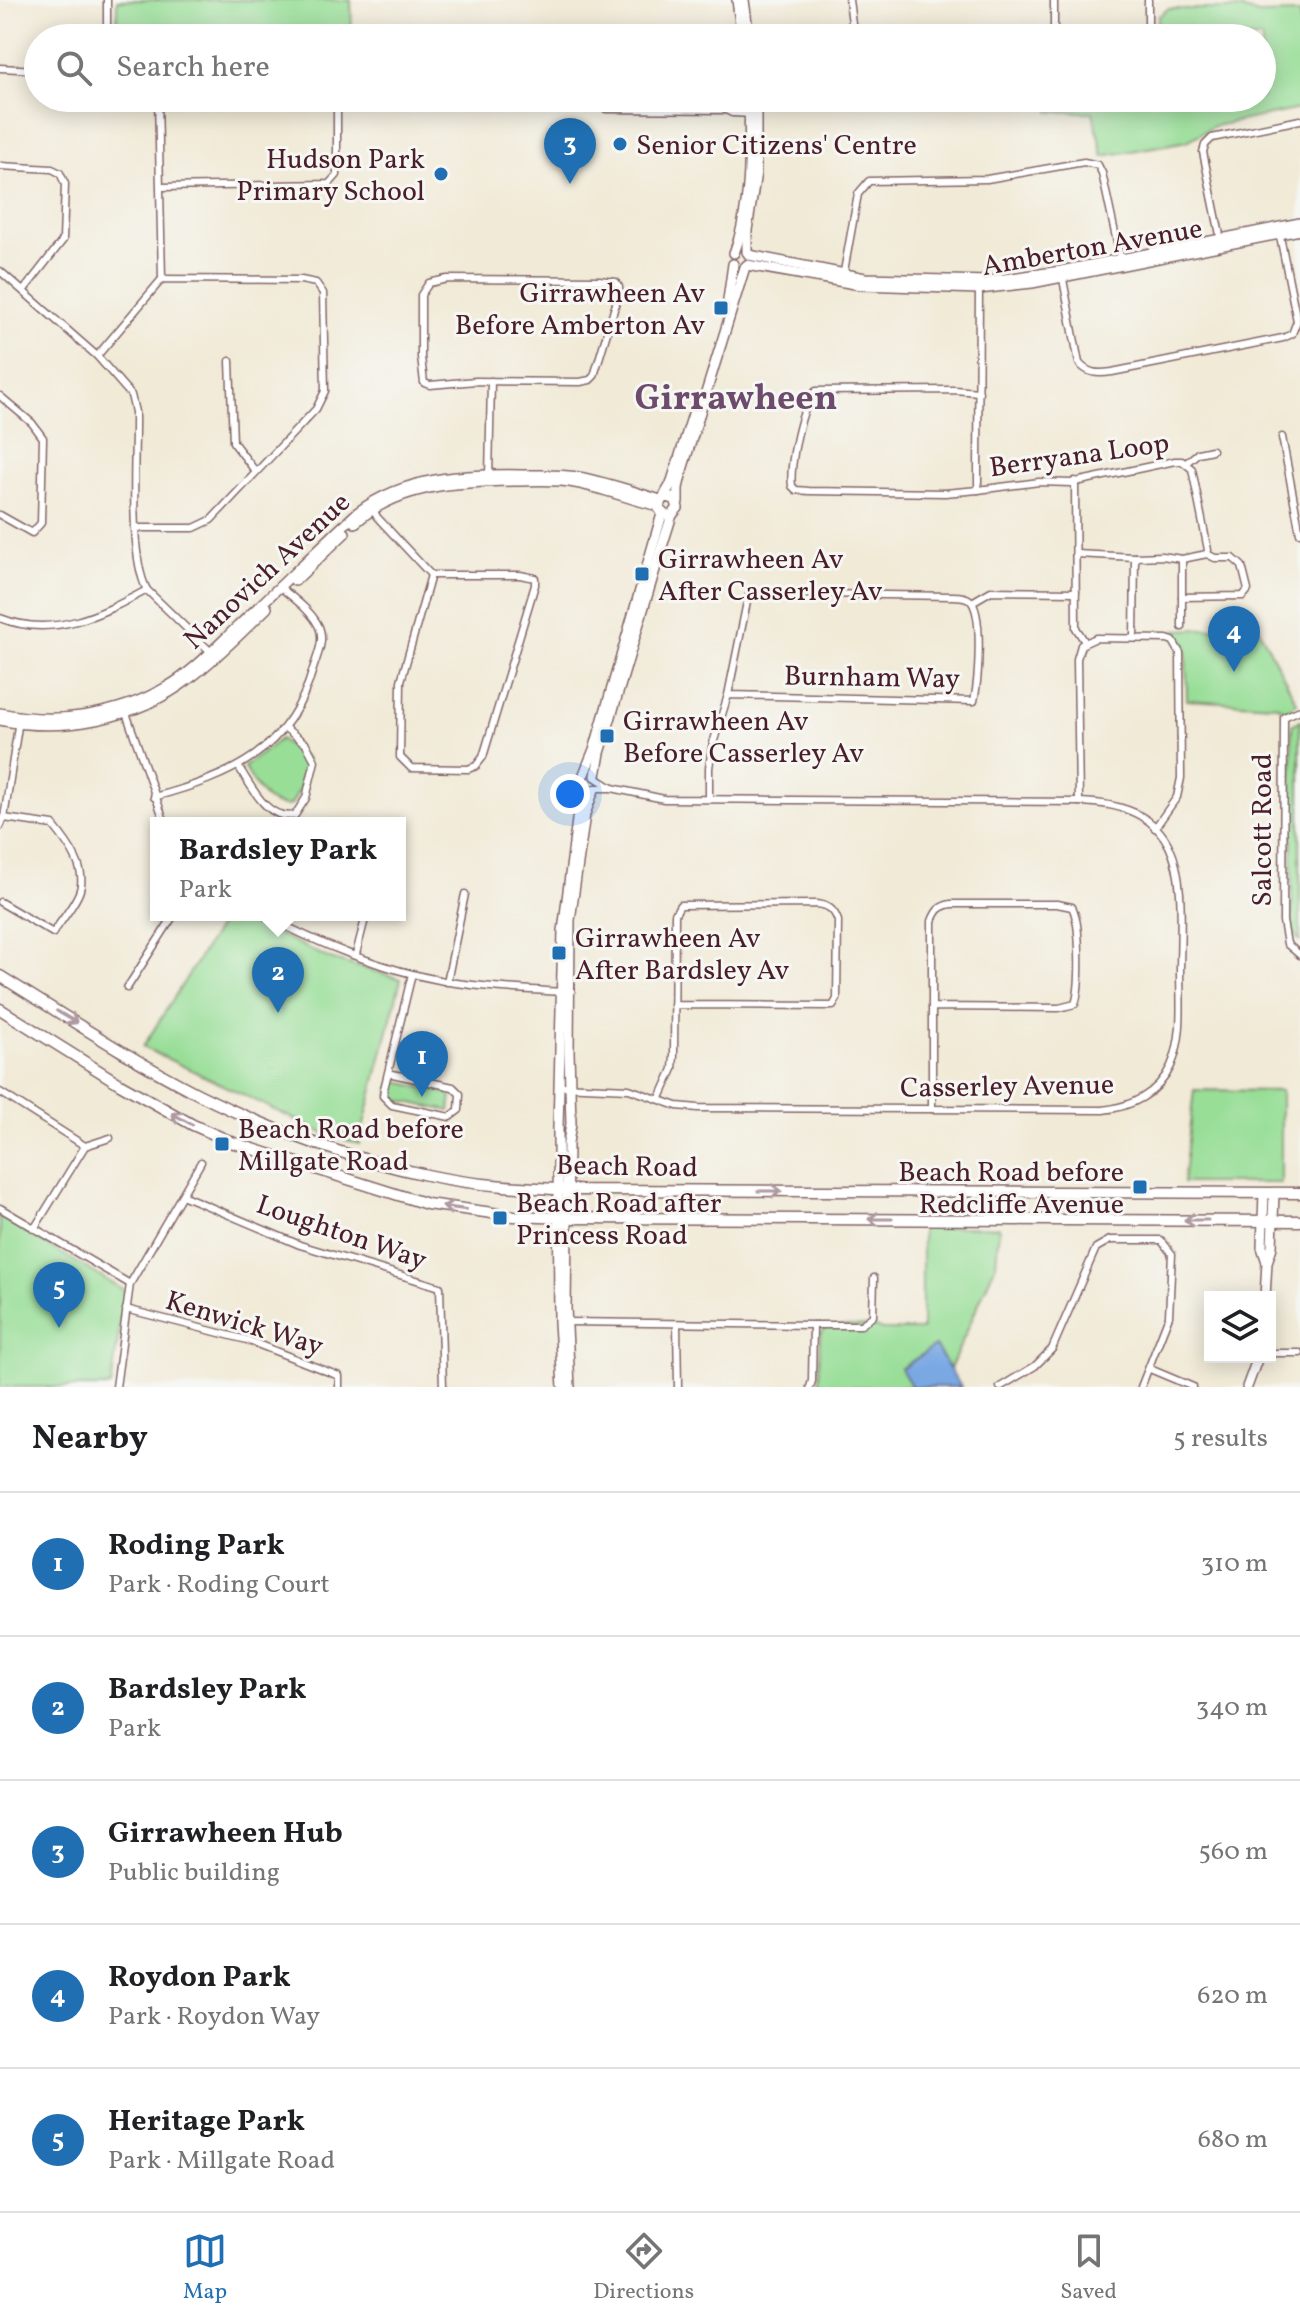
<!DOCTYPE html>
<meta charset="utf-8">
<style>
:root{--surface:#fff;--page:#f6f6f6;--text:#202124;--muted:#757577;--line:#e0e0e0;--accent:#1f6fb2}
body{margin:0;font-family:Vollkorn,serif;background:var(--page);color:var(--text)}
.controls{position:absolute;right:24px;bottom:24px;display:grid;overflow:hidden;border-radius:0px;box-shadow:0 4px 20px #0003}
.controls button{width:72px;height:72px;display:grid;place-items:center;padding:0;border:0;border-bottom:2px solid var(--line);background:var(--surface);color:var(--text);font:40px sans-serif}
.you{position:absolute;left:570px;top:794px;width:28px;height:28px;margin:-20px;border:6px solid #fff;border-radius:50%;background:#1a73e8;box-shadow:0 0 0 12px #1a73e833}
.badge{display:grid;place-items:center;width:52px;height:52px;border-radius:50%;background:var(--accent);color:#fff;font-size:26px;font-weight:700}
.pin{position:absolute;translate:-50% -66px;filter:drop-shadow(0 2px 4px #0008)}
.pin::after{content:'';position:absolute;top:42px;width:28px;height:24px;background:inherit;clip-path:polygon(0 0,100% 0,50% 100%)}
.popup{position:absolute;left:150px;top:817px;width:256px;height:104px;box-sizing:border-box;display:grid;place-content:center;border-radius:0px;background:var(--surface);filter:drop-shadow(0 2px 6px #0005);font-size:26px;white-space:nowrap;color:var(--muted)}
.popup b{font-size:30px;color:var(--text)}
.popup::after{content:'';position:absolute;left:50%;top:100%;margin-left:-16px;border:16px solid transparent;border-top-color:var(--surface)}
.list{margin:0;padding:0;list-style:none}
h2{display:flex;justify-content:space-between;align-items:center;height:104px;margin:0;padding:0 32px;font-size:34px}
h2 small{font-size:26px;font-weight:400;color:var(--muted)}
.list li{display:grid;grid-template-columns:52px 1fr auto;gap:24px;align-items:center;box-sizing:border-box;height:144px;padding:0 32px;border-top:2px solid var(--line)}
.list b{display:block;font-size:30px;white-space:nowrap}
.list p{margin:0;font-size:26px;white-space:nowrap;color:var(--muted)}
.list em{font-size:26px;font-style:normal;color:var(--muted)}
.icon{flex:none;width:44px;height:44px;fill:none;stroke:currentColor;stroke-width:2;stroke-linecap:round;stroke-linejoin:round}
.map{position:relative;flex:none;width:1300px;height:1387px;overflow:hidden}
.search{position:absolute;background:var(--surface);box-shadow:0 4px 20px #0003;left:24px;right:24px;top:24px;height:88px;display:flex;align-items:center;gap:20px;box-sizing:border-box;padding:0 28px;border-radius:44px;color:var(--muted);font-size:30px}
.sheet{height:824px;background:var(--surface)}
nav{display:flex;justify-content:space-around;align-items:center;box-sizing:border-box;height:112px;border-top:2px solid var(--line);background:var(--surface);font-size:22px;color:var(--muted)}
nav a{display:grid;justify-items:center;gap:4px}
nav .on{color:var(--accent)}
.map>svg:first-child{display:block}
.green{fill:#98de97;stroke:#717e61;stroke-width:2}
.water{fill:#79a8e3;stroke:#626487;stroke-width:2}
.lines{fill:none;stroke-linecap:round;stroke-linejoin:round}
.street-casing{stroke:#846667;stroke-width:9}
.secondary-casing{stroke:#846667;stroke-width:12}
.primary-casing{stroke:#846667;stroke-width:13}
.street{stroke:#fff;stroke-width:6}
.secondary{stroke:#fff;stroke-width:9}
.primary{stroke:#fff;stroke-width:10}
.oneway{stroke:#ae9aa0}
.poi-dot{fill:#1f6fb2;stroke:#f6f6f2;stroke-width:3}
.labels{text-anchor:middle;stroke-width:6;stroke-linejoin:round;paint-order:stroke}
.poi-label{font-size:28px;fill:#4a1f2b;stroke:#f6f6f2;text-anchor:start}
.street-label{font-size:28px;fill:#4a1f2b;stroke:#f6f6f2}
.district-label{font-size:36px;font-weight:bold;fill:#6d4b6c;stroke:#f6f6f2}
</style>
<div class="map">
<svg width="1300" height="1387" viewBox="0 0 1300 1387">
<rect width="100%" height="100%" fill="#f6f6f2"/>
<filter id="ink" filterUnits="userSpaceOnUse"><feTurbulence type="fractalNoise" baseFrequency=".0125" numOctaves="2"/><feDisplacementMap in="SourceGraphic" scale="16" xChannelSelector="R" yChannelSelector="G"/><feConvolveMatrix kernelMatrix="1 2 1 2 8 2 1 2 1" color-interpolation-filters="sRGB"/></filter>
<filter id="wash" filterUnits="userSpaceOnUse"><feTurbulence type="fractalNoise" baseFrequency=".006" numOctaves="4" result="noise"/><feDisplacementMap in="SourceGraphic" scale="32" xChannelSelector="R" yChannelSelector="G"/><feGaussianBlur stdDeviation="1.8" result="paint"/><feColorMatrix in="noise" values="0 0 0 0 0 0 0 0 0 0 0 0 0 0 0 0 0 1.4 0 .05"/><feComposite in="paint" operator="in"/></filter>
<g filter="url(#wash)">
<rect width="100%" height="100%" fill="#f1ead7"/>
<g class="green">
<path d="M 117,0 L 351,0 L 352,38 L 117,38 Z"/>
<path d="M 1168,9 L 1240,9 L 1259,14 L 1300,13 L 1300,109 L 1214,126 L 1187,141 L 1103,156 L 1093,112 L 1050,112 L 1050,98 L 1262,98 L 1262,38 L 1157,38 L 1158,17 Z"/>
<path d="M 1258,627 L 1297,703 L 1286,710 L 1275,705 L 1187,700 L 1186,645 L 1177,630 Z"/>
<path d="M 1300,720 L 1300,941 L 1296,937 L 1292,923 L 1292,725 Z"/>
<path d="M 280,739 L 307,760 L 299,790 L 291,805 C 266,811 255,784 244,767 Z"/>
<path d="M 226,915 L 239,915 L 330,959 L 401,979 L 359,1144 L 323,1133 L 143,1047 Z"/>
<path d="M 393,1081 L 452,1094 L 450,1111 L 393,1099 L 390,1090 Z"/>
<path d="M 1194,1090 L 1281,1091 L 1281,1183 L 1183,1183 Z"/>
<path d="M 0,1217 L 125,1291 L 111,1387 L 0,1387 Z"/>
<path d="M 922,1227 L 999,1227 L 996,1264 L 950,1369 L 935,1346 L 901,1368 L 912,1387 L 816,1387 L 819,1383 L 820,1334 L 827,1327 L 872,1326 L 882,1330 L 922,1330 Z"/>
</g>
<path class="water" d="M 935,1346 L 961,1387 L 912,1387 L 901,1369 Z"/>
</g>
<g filter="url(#ink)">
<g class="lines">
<g class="street-casing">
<g id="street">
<path d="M 849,0 L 853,31 L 857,38"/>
<path d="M 1148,0 L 1148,38"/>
<path d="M 107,38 L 107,0"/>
<path d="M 1050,38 L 1054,26 L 1054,0"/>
<path d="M 0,68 L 38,70"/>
<path d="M 158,98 L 162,279"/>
<path d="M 606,109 L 726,110 L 732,113 L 753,114"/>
<path d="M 726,110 L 732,107 L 753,106"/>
<path d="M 0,166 L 52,169 L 60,173 L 65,184 L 63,240 L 24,290"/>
<path d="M 161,187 L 329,184 L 337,175 L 337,98"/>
<path d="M 1221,240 L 1203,152 L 1205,145 L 1212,138 L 1300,120"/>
<path d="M 0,271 L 97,356 L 131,395 L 135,412 C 136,455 128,556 147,590 L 213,654"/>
<path d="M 1062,274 L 1079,363 C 1088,374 1098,374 1112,372 L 1283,338 L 1292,334 L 1297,321 L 1279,231"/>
<path d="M 843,277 L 858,194 L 869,181 L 987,179 L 1084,162 L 1098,165 L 1102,173 L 1121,261"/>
<path d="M 447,279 L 599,280 L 616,282 L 619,287 L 619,293 L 594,376 L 590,380 L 580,382 L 476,381 L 430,385 L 424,383 L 421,357 L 421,295 L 429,283 Z"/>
<path d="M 97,356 L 162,279 L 301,280 L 316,283 L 323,293 L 325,391 L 316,409 L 211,520 L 194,528 L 136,528"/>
<path d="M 230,361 L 233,442 L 256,472"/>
<path d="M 979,392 L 954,390 L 816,391 C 801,403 789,467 792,486 L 796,490 L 809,491 L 945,493 L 978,490 L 978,477 L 979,285"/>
<path d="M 0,396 L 32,423 L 43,438 L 41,523 L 32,533 L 0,515"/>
<path d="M 1282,437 L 1300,533"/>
<path d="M 1186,463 L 1198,453 L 1212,450"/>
<path d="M 489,477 L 491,381"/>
<path d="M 1075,481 L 1076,628 L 1085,642"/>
<path d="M 978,490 L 1039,482 L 1071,483 L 1175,461 L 1182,461 L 1192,469 L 1208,550 L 1207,554 L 1182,559 L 1162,556 L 1135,557 L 1076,554"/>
<path d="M 372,507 L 377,517 L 431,575 L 520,575 L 535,578 L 535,585 L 483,757 L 476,766 L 468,769 L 411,768 L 400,757 L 401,681 L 431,575"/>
<path d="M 1182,559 L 1182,627"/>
<path d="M 1182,597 L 1243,596 L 1248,590 L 1242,566 L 1233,558 L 1215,558 L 1207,554"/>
<path d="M 972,602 L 991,591 L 1076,592"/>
<path d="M 0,618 C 53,639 100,615 147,590"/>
<path d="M 1134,638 L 1135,557"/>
<path d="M 125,710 L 165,823"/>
<path d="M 1300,710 L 1284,717 L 1283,921 L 1287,944 L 1300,955"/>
<path d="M 238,766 C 251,785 267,822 295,815 L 306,798 L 315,761 L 306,744 L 285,728"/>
<path d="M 598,779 L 612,788"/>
<path d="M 154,797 C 231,776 290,751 313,669 C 317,656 325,640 319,627 C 312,611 293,598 280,587"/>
<path d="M 709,799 L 709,768 L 712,747 L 728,695 L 748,597 L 755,593 L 952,596 C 957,596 966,596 970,600 C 984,613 978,683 974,701 L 728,695"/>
<path d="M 1079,802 L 1077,659 L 1081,645 L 1096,638 L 1167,639 L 1173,641 L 1180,653 L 1181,778 L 1177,797 L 1155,828"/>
<path d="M 0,827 L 4,818 L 19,720"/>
<path d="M 0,902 L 53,933 C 61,921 72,908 78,895 C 90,871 67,842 53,825 L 4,818"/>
<path d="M 264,915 C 318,944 384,970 444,981 C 482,988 522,989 561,992"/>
<path d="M 356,954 L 366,915"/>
<path d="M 447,982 L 465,894"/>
<path d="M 127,988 L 174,915"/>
<path d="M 388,1073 L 453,1087 L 460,1094 L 459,1110 L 450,1117 L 392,1105 L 383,1096 L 384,1089 L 412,974"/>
<path d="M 561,1086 L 629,1089 L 677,1106 L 698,1108 L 1103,1110 C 1131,1107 1158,1094 1171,1066 C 1184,1037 1180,1001 1180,970 C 1181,883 1193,805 1079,802 L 664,799 L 612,788 L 596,788"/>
<path d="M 0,1092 L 85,1146 L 34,1229"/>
<path d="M 660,1098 L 673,1069 L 674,1055 L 675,914 L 680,905 L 816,904 C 828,905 834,909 838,921 L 837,999 L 833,1006 L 674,1005"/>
<path d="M 932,1109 L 932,921 C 936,910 940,906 951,904 L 1057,904 L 1072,907 C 1081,923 1081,987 1075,1004 L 1059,1008 L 933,1007"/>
<path d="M 85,1146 L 110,1138"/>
<path d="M 182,1195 L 300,1245 L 440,1287 L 443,1387"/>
<path d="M 0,1208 L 130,1284"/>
<path d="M 126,1309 L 247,1340 L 339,1376 L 339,1387"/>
<path d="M 566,1322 L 813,1325 L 812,1381 L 810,1387"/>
<path d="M 677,1324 L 678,1387"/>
<path d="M 813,1325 L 861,1325 L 873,1316 L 874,1278"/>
<path d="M 1270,1353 L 1300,1353"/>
<path d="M 1150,1369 L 1193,1387"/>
<path d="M 116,1387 L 130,1284 L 201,1162"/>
<path d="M 1000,1387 L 1035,1366 L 1052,1349 L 1096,1248 L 1110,1240 L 1161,1240 L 1172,1254 L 1169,1316 L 1141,1387"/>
</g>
</g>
<g class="secondary-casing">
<g id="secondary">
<path d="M 737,0 L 742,38"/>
<path d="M 744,0 L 749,38"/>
<path d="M 747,252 L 747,230 L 756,172 L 756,98"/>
<path d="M 734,253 C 752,206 750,148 749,98"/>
<path d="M 749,255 L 865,278 L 989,281 L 1061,271 L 1300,223"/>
<path d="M 747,265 L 861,285 L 979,289 L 1032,283 L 1300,230"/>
<path d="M 728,300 L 733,264"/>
<path d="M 663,498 L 671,484 L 698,398"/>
<path d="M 678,502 L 678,488 L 683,467 L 745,267"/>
<path d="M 355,523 C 399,484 458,482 513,481 C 534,481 555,479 575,483 C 604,488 631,500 659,506"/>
<path d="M 295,581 L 345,533"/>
<path d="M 0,713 C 56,725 117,716 167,687 C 193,672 215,648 237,627 C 278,589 317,550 358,512 C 406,476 465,474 523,475 C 541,475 560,474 578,477 C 606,482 634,492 661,500"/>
<path d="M 0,720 C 63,733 137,719 189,679 C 217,658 242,632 267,608"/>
<path d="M 584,774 L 595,747 L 662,514"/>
<path d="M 596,776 L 600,753 L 660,553 L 672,515 L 678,508 L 675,499 L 666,497 L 661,500 L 659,509 L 665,515 L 672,515"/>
<path d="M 1264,1193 L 1262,1247 L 1267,1262"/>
<path d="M 1265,1297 L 1267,1262 L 1272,1247 L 1274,1193"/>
<path d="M 563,1387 L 559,1322 L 558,1128 L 563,931 L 581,788"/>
<path d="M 570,1387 L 566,1308 L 568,1143 L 571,1124 L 569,1052 L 570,920 L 585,814 L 594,790"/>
<path d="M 1247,1387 L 1258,1357"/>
</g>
</g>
<g class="primary-casing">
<g id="primary">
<path d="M 0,976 C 65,1016 130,1059 198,1094 C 267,1129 351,1159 427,1175 C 476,1186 528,1188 578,1190 L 1300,1193"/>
<path d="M 0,1009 L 120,1084 L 193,1125 L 234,1143 L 427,1204 L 514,1216 L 568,1218 L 1300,1221"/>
</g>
</g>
<use href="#street" class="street"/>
<use href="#secondary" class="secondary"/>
<use href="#primary" class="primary"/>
</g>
<defs><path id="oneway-shaft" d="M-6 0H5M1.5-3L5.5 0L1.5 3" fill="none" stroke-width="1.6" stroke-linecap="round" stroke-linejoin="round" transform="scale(2)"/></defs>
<g class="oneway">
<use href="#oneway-shaft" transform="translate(67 1017) rotate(31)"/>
<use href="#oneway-shaft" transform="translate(182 1119) rotate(-151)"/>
<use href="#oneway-shaft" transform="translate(770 1191)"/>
<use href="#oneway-shaft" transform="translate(454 1208) rotate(-172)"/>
<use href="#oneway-shaft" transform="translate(880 1219) rotate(-180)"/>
<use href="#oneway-shaft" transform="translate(1196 1220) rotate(-180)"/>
</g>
</g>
<g class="poi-dot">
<circle cx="620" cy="144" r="8"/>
<circle cx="441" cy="174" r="8"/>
<rect x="713" y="300" width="16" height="16" rx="4"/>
<rect x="634" y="566" width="16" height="16" rx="4"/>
<rect x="599" y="728" width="16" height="16" rx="4"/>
<rect x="551" y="945" width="16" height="16" rx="4"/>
<rect x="214" y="1136" width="16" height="16" rx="4"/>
<rect x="1132" y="1179" width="16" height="16" rx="4"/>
<rect x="492" y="1210" width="16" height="16" rx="4"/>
</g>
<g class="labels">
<g class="poi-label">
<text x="636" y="154">Senior Citizens' Centre</text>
<text x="425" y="168" text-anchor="end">Hudson Park<tspan x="425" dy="32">Primary School</tspan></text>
<text x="705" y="302" text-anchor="end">Girrawheen Av<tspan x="705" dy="32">Before Amberton Av</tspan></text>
<text x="658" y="568">Girrawheen Av<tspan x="658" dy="32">After Casserley Av</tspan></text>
<text x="623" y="730">Girrawheen Av<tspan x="623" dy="32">Before Casserley Av</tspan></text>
<text x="575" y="947">Girrawheen Av<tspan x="575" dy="32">After Bardsley Av</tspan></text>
<text x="238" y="1138">Beach Road before<tspan x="238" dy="32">Millgate Road</tspan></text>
<text x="1124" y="1181" text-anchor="end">Beach Road before<tspan x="1124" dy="32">Redcliffe Avenue</tspan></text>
<text x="516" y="1212">Beach Road after<tspan x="516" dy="32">Princess Road</tspan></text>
</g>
<g class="street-label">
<text transform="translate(1092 246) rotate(-10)" y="10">Amberton Avenue</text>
<text transform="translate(1079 454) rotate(-8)" y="10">Berryana Loop</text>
<text transform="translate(266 570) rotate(-43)" y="10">Nanovich Avenue</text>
<text transform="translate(872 676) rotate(1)" y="10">Burnham Way</text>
<text transform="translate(1261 830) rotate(-90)" y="10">Salcott Road</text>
<text transform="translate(1007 1085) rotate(-1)" y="10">Casserley Avenue</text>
<text transform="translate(627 1165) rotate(1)" y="10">Beach Road</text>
<text transform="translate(342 1231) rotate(19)" y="10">Loughton Way</text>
<text transform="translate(245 1322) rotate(17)" y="10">Kenwick Way</text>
</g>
<g class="district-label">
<text x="736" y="409">Girrawheen</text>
</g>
</g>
</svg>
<div class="controls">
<button><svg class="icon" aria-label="layers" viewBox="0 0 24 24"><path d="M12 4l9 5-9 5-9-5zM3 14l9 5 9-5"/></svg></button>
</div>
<div class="you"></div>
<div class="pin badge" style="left:422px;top:1097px">1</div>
<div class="pin badge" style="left:278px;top:1013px">2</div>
<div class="popup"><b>Bardsley Park</b>Park</div>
<div class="pin badge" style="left:570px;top:184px">3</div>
<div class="pin badge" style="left:1234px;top:672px">4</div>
<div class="pin badge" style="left:59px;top:1328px">5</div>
<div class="search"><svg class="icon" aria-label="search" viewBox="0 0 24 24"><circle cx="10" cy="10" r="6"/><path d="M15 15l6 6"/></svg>Search here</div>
</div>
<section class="sheet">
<h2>Nearby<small>5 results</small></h2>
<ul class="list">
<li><span class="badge">1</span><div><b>Roding Park</b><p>Park · Roding Court</p></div><em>310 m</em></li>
<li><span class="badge">2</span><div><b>Bardsley Park</b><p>Park</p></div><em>340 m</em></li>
<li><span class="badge">3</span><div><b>Girrawheen Hub</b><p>Public building</p></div><em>560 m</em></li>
<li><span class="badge">4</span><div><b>Roydon Park</b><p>Park · Roydon Way</p></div><em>620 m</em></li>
<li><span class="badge">5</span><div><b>Heritage Park</b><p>Park · Millgate Road</p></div><em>680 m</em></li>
</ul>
</section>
<nav>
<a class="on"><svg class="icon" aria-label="map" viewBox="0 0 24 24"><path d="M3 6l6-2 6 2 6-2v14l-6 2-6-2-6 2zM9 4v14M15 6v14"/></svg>Map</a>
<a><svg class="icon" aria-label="directions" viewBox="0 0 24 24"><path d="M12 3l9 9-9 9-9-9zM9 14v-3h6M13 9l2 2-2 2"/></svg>Directions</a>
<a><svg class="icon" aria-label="saved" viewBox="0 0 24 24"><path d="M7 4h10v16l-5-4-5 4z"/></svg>Saved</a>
</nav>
